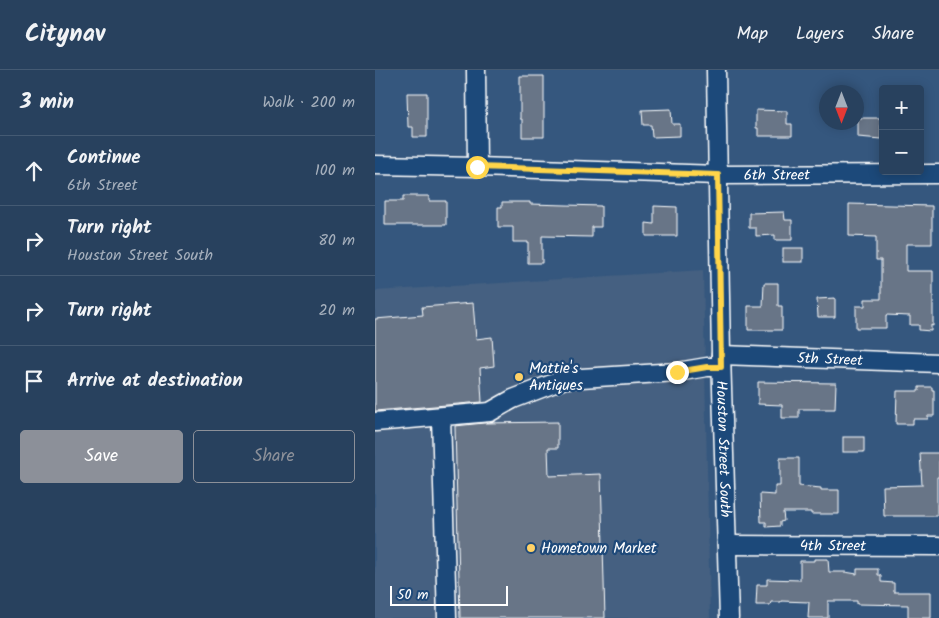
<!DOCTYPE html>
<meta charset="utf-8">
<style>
:root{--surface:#28415e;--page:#344c67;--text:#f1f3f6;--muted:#a5afbc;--line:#445a73;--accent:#8c9099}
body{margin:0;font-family:Kalam,sans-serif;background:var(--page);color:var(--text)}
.controls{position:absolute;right:15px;top:15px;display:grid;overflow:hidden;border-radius:5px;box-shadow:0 2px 12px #0003}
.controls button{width:45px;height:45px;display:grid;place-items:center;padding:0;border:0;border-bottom:1px solid var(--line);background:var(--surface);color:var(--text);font:25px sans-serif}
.compass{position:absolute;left:444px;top:15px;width:45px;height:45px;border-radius:50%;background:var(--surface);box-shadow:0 2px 12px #0003;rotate:180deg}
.scale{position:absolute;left:15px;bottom:12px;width:118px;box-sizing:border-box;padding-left:5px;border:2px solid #fff;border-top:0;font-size:14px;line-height:18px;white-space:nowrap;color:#fff;-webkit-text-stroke:4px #1f4a7a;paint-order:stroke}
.stop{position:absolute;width:15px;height:15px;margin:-11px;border:4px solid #ffd54a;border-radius:50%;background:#fff}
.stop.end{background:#ffd54a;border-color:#fff;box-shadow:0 1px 5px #0008}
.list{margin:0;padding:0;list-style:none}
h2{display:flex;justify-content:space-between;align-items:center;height:65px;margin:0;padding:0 20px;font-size:21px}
h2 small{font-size:16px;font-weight:400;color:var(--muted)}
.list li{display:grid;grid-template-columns:32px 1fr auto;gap:15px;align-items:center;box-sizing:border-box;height:70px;padding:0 20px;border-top:1px solid var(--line)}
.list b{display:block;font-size:19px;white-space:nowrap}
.list p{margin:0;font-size:16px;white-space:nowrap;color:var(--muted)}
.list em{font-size:16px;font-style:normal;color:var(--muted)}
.actions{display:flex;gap:10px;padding:15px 20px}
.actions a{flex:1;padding:11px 0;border:1px solid var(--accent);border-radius:5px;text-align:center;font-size:18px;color:var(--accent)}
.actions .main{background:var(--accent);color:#fff}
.icon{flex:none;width:28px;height:28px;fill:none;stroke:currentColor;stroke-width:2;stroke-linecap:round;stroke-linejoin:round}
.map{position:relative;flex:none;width:564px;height:548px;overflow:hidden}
header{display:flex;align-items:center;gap:30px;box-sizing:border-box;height:70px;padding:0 25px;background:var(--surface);border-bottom:1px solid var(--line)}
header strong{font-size:24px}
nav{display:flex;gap:28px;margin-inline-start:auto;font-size:18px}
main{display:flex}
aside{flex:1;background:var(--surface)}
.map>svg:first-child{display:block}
.built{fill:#446081}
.building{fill:#677587;stroke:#fff}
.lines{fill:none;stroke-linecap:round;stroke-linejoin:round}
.minor-casing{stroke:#fff;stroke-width:21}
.minor{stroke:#1f4a7a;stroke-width:18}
.route{stroke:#ffd54a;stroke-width:6}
.poi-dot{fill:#ffd166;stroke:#1f4a7a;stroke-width:2}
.labels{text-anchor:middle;stroke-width:4.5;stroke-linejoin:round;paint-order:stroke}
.street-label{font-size:15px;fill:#fff;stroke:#1f4a7a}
.poi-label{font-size:15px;fill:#fff;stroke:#1f4a7a;text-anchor:start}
</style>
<header>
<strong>Citynav</strong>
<nav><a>Map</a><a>Layers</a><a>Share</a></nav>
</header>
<main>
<aside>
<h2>3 min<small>Walk · 200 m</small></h2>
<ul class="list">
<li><svg class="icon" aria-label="ahead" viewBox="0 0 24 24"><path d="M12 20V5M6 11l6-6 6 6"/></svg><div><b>Continue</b><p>6th Street</p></div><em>100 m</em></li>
<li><svg class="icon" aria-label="right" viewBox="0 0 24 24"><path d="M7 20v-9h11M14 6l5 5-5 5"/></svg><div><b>Turn right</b><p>Houston Street South</p></div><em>80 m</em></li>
<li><svg class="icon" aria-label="right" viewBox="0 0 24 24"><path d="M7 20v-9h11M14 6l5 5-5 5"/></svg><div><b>Turn right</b></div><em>20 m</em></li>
<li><svg class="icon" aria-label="arrive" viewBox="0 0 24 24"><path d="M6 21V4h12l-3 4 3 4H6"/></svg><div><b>Arrive at destination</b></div></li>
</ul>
<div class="actions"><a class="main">Save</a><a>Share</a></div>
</aside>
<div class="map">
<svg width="564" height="548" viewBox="0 0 564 548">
<rect width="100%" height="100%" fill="#35577e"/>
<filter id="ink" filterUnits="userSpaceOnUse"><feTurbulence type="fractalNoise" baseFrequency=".02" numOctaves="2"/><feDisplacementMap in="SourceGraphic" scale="10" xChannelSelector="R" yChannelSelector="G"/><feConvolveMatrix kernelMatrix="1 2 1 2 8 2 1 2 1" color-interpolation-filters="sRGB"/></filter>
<g filter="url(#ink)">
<path class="built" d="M 328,200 L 335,548 L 0,548 L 0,221 Z"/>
<g class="building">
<path d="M 145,6 L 169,6 L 169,67 L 147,67 L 147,49 L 145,49 Z"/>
<path d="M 32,23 L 52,23 L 52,67 L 38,67 L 38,57 L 33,57 Z"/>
<path d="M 296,39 L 297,54 L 305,54 L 305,66 L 277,67 L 276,55 L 268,55 L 267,40 Z"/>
<path d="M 381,40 L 412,41 L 412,54 L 417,54 L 417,66 L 383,66 L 383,58 L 381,58 Z"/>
<path d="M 483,48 L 506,48 L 506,69 L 483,67 Z"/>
<path d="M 28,126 L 54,126 L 54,131 L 71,131 L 71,155 L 10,155 L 10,131 L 28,131 Z"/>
<path d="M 127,132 L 155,132 L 155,134 L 226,136 L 226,157 L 217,157 L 217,167 L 167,166 L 167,193 L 153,193 L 153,172 L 138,172 L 138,157 L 123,157 L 123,137 L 127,137 Z"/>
<path d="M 474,134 L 557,136 L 557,174 L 531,174 L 531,201 L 558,201 L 558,256 L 556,255 L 556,261 L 544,260 L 544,255 L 535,255 L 535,246 L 511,245 L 511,258 L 481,258 L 481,236 L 490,236 L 490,229 L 506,229 L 506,190 L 501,190 L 501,167 L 474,166 Z"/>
<path d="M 279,136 L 302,137 L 302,166 L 271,166 L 271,153 L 279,154 Z"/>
<path d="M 409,142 L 410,150 L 417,150 L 417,170 L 400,170 L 400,165 L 381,166 L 381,158 L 374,158 L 374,143 Z"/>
<rect x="408" y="178" width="20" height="14"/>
<path d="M 389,213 L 403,213 L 403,236 L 407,236 L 407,260 L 373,260 L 373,236 L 388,236 Z"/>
<path d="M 460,228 L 460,247 L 443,247 L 442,229 Z"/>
<path d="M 98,233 L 101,269 L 117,267 L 119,296 L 105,298 L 107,332 L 0,341 L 0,249 L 48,245 L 47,237 Z"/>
<path d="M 383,312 L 461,313 L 460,339 L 424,339 L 424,348 L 407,348 L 407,335 L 383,334 Z"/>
<path d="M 544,317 L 557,317 L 557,320 L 559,320 L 559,346 L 553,346 L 553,349 L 538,349 L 538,354 L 521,354 L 522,321 L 544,321 Z"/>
<path d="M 183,352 L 183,378 L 173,378 L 174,406 L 226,404 L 230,548 L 85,548 L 80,356 L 109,353 Z"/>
<rect x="468" y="367" width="21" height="15"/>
<path d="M 545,383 L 564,383 L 564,407 L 562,407 L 562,446 L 509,446 L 508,416 L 547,415 Z"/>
<path d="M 405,388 L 424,388 L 424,416 L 446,418 L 446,420 L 464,420 L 464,444 L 436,444 L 436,442 L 408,442 L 409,451 L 405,452 L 405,456 L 391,457 L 391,452 L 386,452 L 385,424 L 400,425 L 400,416 L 405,416 Z"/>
<path d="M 439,489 L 453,489 L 454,502 L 470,502 L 482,504 L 482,499 L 503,499 L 503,505 L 506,505 L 506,512 L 519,513 L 519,522 L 556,522 L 556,548 L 533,548 L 533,535 L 482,534 L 482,531 L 453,531 L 453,548 L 433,548 L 434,532 L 406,531 L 406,532 L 396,532 L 395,535 L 381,535 L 382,515 L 392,515 L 392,509 L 425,510 L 425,491 L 439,491 Z"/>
</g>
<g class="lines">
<g class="minor-casing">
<g id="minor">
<path d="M 101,0 L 102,97"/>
<path id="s1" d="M 341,0 L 346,285 L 354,548"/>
<path id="s2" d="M 0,95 L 102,97 L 343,105 L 564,104"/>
<path id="s3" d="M 346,285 L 564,293"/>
<path d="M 66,347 L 72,548"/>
<path d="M 0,352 L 115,342 L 138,329 L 190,309 L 302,302 L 332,297 L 346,297"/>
<path id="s4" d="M 352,475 L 564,476"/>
</g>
</g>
<use href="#minor" class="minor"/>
</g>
</g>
<g class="lines" filter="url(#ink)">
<path class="route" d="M 102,97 L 343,105 L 346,297 L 332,297 L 302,302"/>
</g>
<g class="poi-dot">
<circle cx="144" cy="307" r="5"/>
<circle cx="156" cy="478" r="5"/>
</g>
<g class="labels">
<g class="street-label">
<text dy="5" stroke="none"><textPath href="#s2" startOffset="402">6th Street</textPath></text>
<text dy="5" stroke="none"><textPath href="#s3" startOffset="109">5th Street</textPath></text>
<text dy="5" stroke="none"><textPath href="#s1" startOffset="379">Houston Street South</textPath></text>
<text dy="5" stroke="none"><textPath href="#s4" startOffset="106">4th Street</textPath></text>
</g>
<g class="poi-label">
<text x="154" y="303">Mattie's<tspan x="154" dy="17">Antiques</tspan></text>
<text x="166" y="483">Hometown Market</text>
</g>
</g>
</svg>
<div class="controls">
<button>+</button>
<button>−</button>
</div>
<svg class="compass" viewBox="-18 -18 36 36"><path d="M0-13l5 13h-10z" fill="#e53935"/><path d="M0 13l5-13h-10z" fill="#a5afbc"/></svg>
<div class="scale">50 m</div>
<div class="stop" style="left:102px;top:97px"></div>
<div class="stop end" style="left:302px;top:302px"></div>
</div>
</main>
